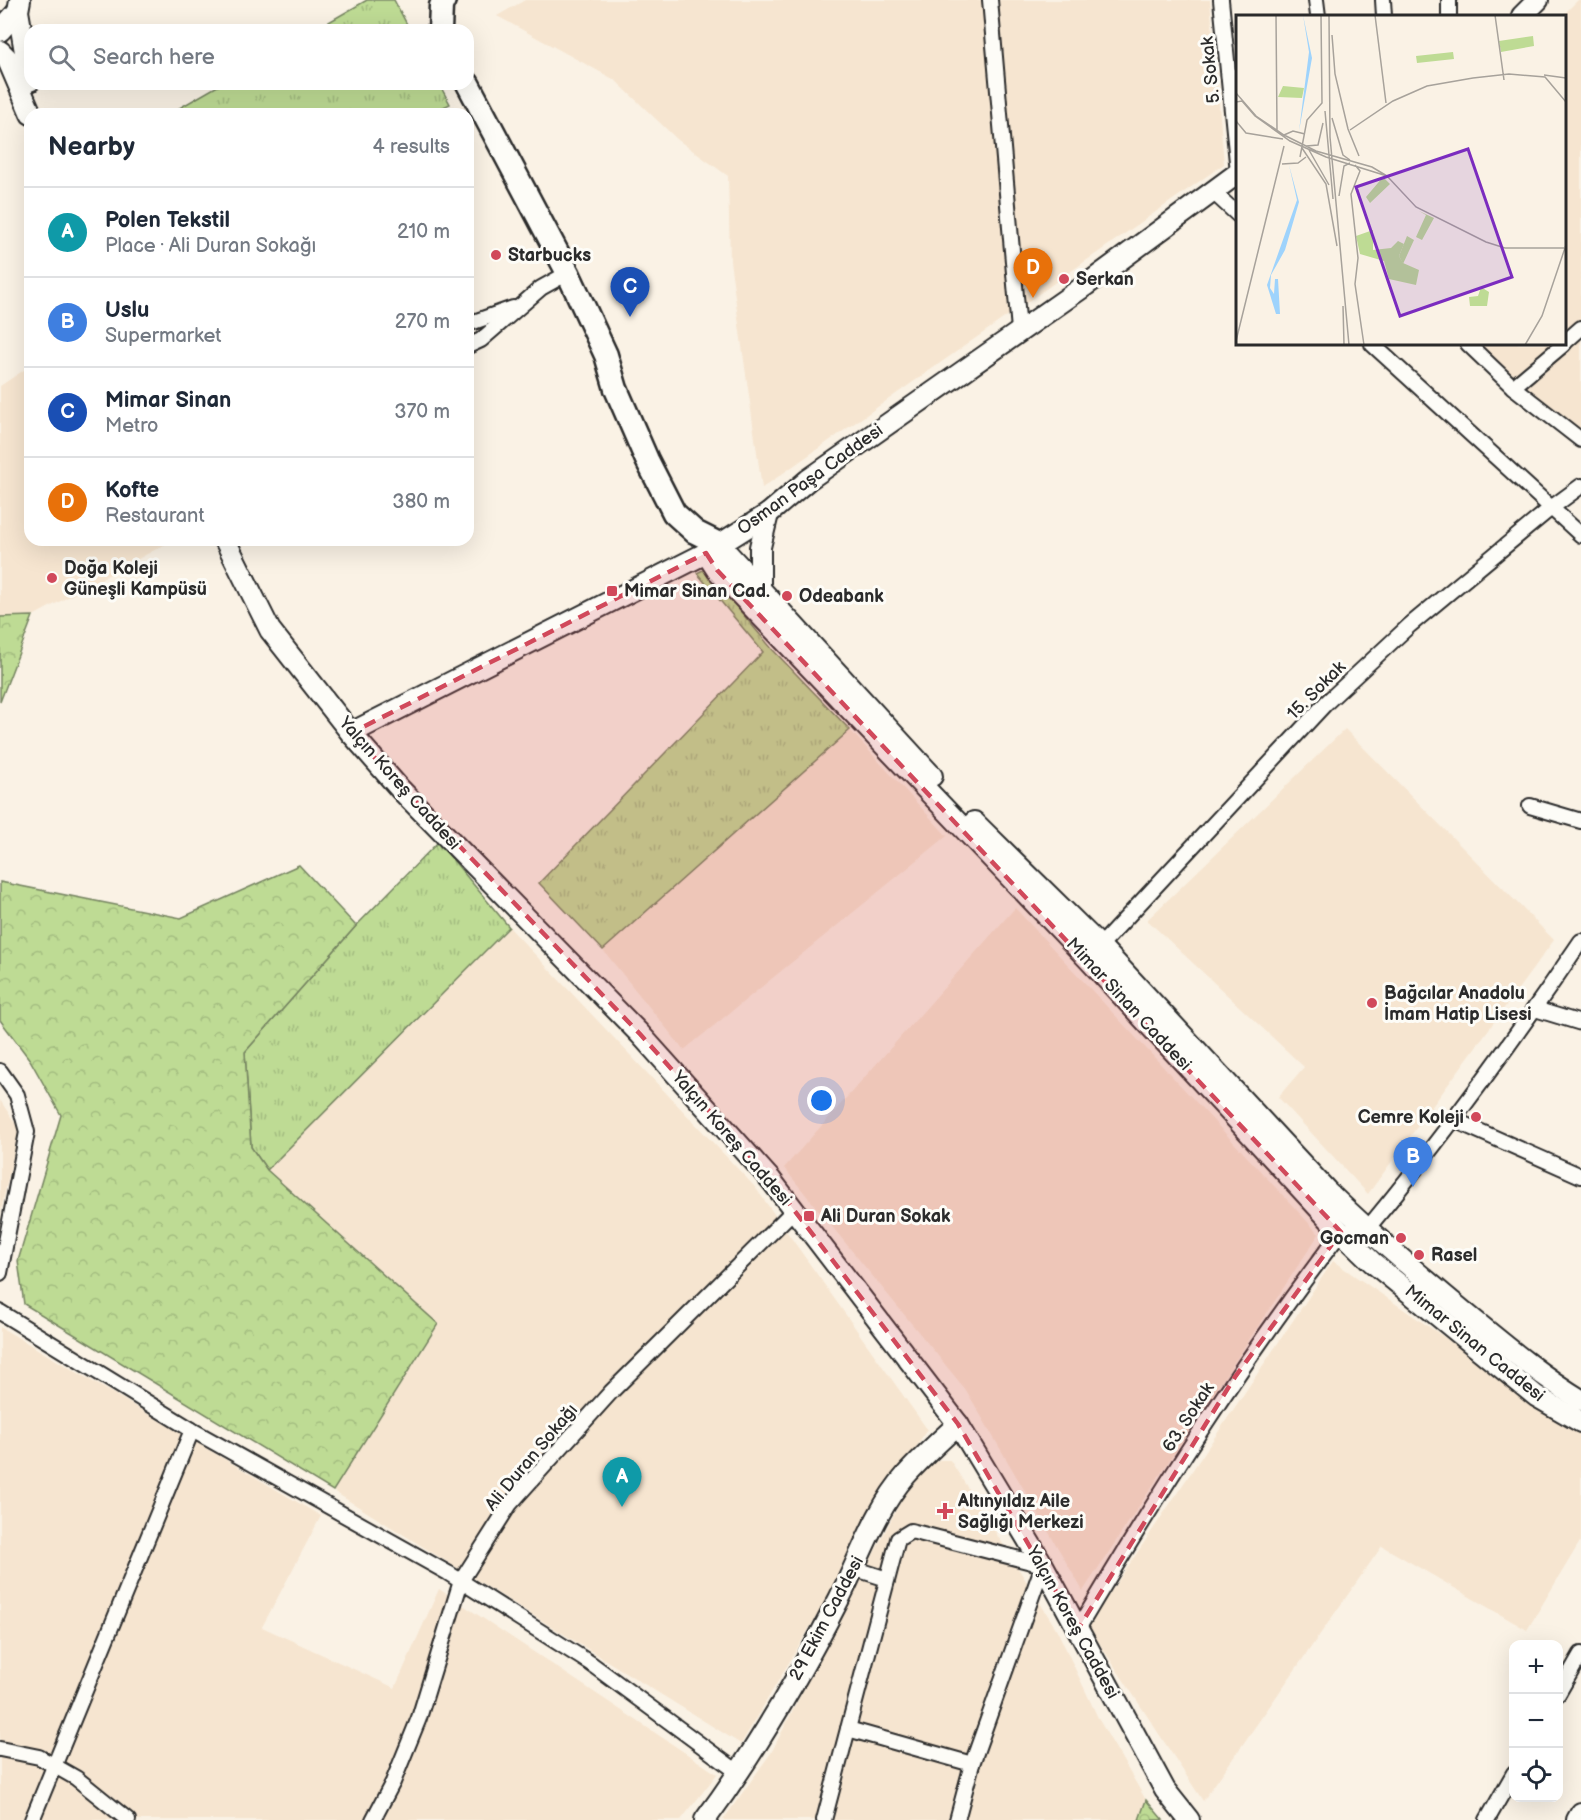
<!DOCTYPE html>
<meta charset="utf-8">
<style>
:root{--surface:#fff;--page:#f2f2f3;--text:#1f2937;--muted:#747a83;--line:#e0e1e3;--accent:#d1495b}
body{margin:0;font-family:"Balsamiq Sans",sans-serif;background:var(--page);color:var(--text)}
.controls{position:absolute;right:18px;bottom:18px;display:grid;overflow:hidden;border-radius:12px;box-shadow:0 6px 24px #0002}
.controls button{width:54px;height:54px;display:grid;place-items:center;padding:0;border:0;border-bottom:2px solid var(--line);background:var(--surface);color:var(--text);font:30px sans-serif}
.you{position:absolute;left:822px;top:1101px;width:21px;height:21px;margin:-15px;border:4px solid #fff;border-radius:50%;background:#1a73e8;box-shadow:0 0 0 9px #1a73e833}
.badge{display:grid;place-items:center;width:39px;height:39px;border-radius:50%;background:var(--accent);color:#fff;font-size:20px;font-weight:700}
.pin{position:absolute;translate:-50% -50px;filter:drop-shadow(0 2px 3px #0008)}
.pin::after{content:'';position:absolute;top:32px;width:21px;height:18px;background:inherit;clip-path:polygon(0 0,100% 0,50% 100%)}
.list{margin:0;padding:0;list-style:none}
h2{display:flex;justify-content:space-between;align-items:center;height:78px;margin:0;padding:0 24px;font-size:26px}
h2 small{font-size:20px;font-weight:400;color:var(--muted)}
.list li{display:grid;grid-template-columns:39px 1fr auto;gap:18px;align-items:center;box-sizing:border-box;height:90px;padding:0 24px;border-top:2px solid var(--line)}
.list b{display:block;font-size:22px;white-space:nowrap}
.list p{margin:0;font-size:20px;white-space:nowrap;color:var(--muted)}
.list em{font-size:20px;font-style:normal;color:var(--muted)}
.icon{flex:none;width:33px;height:33px;fill:none;stroke:currentColor;stroke-width:2;stroke-linecap:round;stroke-linejoin:round}
.map{position:relative;flex:none;width:1581px;height:1820px;overflow:hidden}
.search{position:absolute;background:var(--surface);box-shadow:0 6px 24px #0002;left:24px;top:24px;width:450px;height:66px;display:flex;align-items:center;gap:15px;box-sizing:border-box;padding:0 21px;border-radius:18px;color:var(--muted);font-size:22px}
.panel{position:absolute;background:var(--surface);box-shadow:0 6px 24px #0002;left:24px;top:108px;width:450px;height:438px;border-radius:18px}
.map>svg:first-child{display:block}
.built{fill:#f6e5d0}
.grass{fill:url(#grass-tufts);stroke:#748360;stroke-width:1.5}
.forest{fill:url(#forest-crowns);stroke:#748360;stroke-width:1.5}
.lines{fill:none;stroke-linecap:round;stroke-linejoin:round}
.street-casing{stroke:#2b2b2b;stroke-width:18}
.secondary-casing{stroke:#2b2b2b;stroke-width:24}
.primary-casing{stroke:#2b2b2b;stroke-width:27}
.street{stroke:#fdfcf7;stroke-width:14}
.secondary{stroke:#fdfcf7;stroke-width:20}
.primary{stroke:#fdfcf7;stroke-width:22}
.marked{fill:#d1495b;fill-opacity:0.2;stroke:#d1495b;stroke-width:4.5;stroke-dasharray:12 8;stroke-linejoin:round}
.poi-dot{fill:#d1495b;stroke:#fdfcf7;stroke-width:2}
.labels{text-anchor:middle;stroke-width:6;stroke-linejoin:round;paint-order:stroke}
.street-label{font-size:18px;fill:#2b2b2b;stroke:#fdfcf7}
.poi-label{font-size:18px;font-weight:bold;fill:#2b2b2b;stroke:#fdfcf7;text-anchor:start}
.inset-road{fill:none;stroke:#a7a29b;stroke-width:1.5}
.view{fill:#7b2cbf;fill-opacity:0.15;stroke:#7b2cbf;stroke-width:3}
.inset-edge{fill:none;stroke:#2b2b2b;stroke-width:3}
</style>
<div class="map">
<svg width="1581" height="1820" viewBox="0 0 1581 1820">
<defs>
<pattern id="grass-tufts" width="24" height="20" patternUnits="userSpaceOnUse" patternTransform="scale(1.5)"><rect width="24" height="20" fill="#bedb94"/><path d="M3 7l-1-3M5 7V3M7 7l1-3M15 17l-1-3M17 17v-4M19 17l1-3" fill="none" stroke="#a3bc80"/></pattern>
<pattern id="forest-crowns" width="20" height="18" patternUnits="userSpaceOnUse" patternTransform="scale(1.5)"><rect width="20" height="18" fill="#bedb94"/><path d="M2 6a3 3 0 1 1 6 0M12 15a3 3 0 1 1 6 0" fill="none" stroke="#a3bc80"/></pattern>
</defs>
<rect width="100%" height="100%" fill="#faf2e5"/>
<filter id="ink" filterUnits="userSpaceOnUse"><feTurbulence type="fractalNoise" baseFrequency=".0167" numOctaves="2"/><feDisplacementMap in="SourceGraphic" scale="12" xChannelSelector="R" yChannelSelector="G"/><feConvolveMatrix kernelMatrix="1 2 1 2 8 2 1 2 1" color-interpolation-filters="sRGB"/></filter>
<g filter="url(#ink)">
<g class="built">
<path d="M 525,0 L 1210,0 L 1224,164 L 762,488 L 730,261 L 728,176 L 678,140 L 615,80 L 497,16 Z"/>
<path d="M 1578,0 L 1581,0 L 1581,448 L 1460,344 L 1564,344 L 1564,16 L 1562,16 Z"/>
<path d="M 30,366 L 30,540 L 173,540 L 33,616 L 0,617 L 0,386 Z"/>
<path d="M 1345,729 L 1554,940 L 1368,1194 L 1278,1097 L 1304,1067 L 1147,920 Z"/>
<path d="M 850,730 L 947,836 L 684,1050 L 603,950 Z"/>
<path d="M 1015,908 L 1319,1234 L 1083,1591 L 966,1390 L 784,1168 Z"/>
<path d="M 509,927 L 755,1187 L 927,1429 L 741,1744 L 333,1491 L 438,1324 L 267,1170 Z"/>
<path d="M 0,1100 L 19,1129 L 0,1215 Z"/>
<path d="M 1333,1261 L 1581,1431 L 1581,1540 L 1527,1630 L 1382,1546 L 1203,1801 L 1088,1626 Z"/>
<path d="M 0,1327 L 321,1516 L 262,1627 L 395,1688 L 439,1589 L 717,1774 L 681,1820 L 0,1820 Z"/>
<path d="M 939,1460 L 950,1460 L 1057,1630 L 1099,1720 L 1146,1800 L 1139,1820 L 723,1820 L 771,1753 L 905,1493 L 923,1469 Z"/>
</g>
<g class="grass">
<path d="M 367,0 L 394,0 L 410,30 L 315,30 Z"/>
<path d="M 221,84 L 439,84 L 450,104 L 429,114 L 169,114 Z"/>
<path d="M 705,569 L 772,649 L 850,730 L 603,950 L 539,883 L 763,652 L 697,573 Z"/>
<path d="M 438,842 L 509,927 L 267,1170 L 251,1147 L 245,1052 L 356,926 Z"/>
</g>
<g class="forest">
<path d="M 33,616 L 0,702 L 0,617 Z"/>
<path d="M 299,865 L 356,926 L 245,1052 L 251,1147 L 267,1170 L 438,1324 L 333,1491 L 24,1304 L 18,1261 L 61,1115 L 30,1060 L 0,1020 L 0,882 L 181,918 Z"/>
<path d="M 1146,1800 L 1163,1820 L 1139,1820 Z"/>
</g>
<g class="lines">
<g class="street-casing">
<g id="street">
<path d="M 990,0 L 1019,330"/>
<path d="M 1221,0 L 1238,172"/>
<path d="M 1316,0 L 1318,16"/>
<path d="M 1383,0 L 1384,16"/>
<path d="M 1449,0 L 1449,16"/>
<path d="M 1212,191 L 1238,215"/>
<path d="M 468,324 L 513,308"/>
<path d="M 1564,343 L 1581,328"/>
<path d="M 1372,344 L 1581,535"/>
<path d="M 1468,344 L 1513,387 L 1581,440"/>
<path d="M 468,346 L 481,340 L 541,288 L 568,273"/>
<path d="M 1513,387 L 1564,344"/>
<path d="M 1530,806 L 1581,821"/>
<path d="M 1100,946 L 1326,703 L 1410,625 L 1551,508 L 1581,486"/>
<path d="M 1535,1009 L 1581,1023"/>
<path d="M 0,1071 L 17,1095 L 27,1132 L 0,1273"/>
<path d="M 1452,1119 L 1581,1176"/>
<path d="M 0,1312 L 192,1430 L 448,1573 L 590,1663 L 739,1773"/>
<path d="M 853,1568 L 887,1579"/>
<path d="M 1078,1629 C 1159,1492 1244,1358 1341,1232 L 1367,1229 C 1443,1137 1514,1040 1581,941"/>
<path d="M 1558,1694 L 1581,1654"/>
<path d="M 848,1729 L 972,1764"/>
<path d="M 0,1749 L 39,1757 L 76,1778 L 128,1820"/>
<path d="M 32,1820 L 192,1430"/>
<path d="M 373,1820 L 393,1782 L 419,1718 L 461,1581 L 510,1504 L 611,1392 L 794,1210"/>
<path d="M 824,1820 L 898,1539 L 911,1531 L 1043,1565 L 972,1764 L 957,1820"/>
<path d="M 1487,1820 L 1514,1773"/>
</g>
</g>
<g class="secondary-casing">
<g id="secondary">
<path d="M 20,0 L 18,11 L 30,81"/>
<path d="M 1522,16 L 1538,0"/>
<path d="M 0,31 L 18,11"/>
<path d="M 0,51 L 7,58 L 31,114"/>
<path d="M 225,540 L 270,630 L 351,733 L 400,789 L 640,1034 L 771,1180 L 958,1424 L 1043,1565 L 1165,1790 L 1189,1820"/>
<path d="M 719,544 L 932,776"/>
<path d="M 706,553 L 717,570 L 1089,960 L 1341,1232 L 1372,1262 L 1536,1396 L 1581,1422"/>
<path d="M 760,590 L 760,547 L 768,514"/>
<path d="M 351,733 L 706,553 L 768,514 L 808,480 L 1086,285 L 1238,173"/>
<path d="M 974,822 L 1100,946 L 1327,1191 C 1374,1237 1424,1279 1475,1321 C 1509,1349 1543,1377 1581,1400"/>
<path d="M 705,1820 C 756,1751 800,1675 839,1599 C 860,1558 875,1510 906,1475 C 922,1457 940,1441 958,1424"/>
<path d="M 1577,1820 L 1581,1813"/>
</g>
</g>
<g class="primary-casing">
<g id="primary">
<path d="M 440,30 L 441,6 L 444,0"/>
<path d="M 468,84 L 568,273 L 606,355 L 616,389 L 647,460 L 674,513 L 695,532 L 719,544"/>
</g>
</g>
<use href="#street" class="street"/>
<use href="#secondary" class="secondary"/>
<use href="#primary" class="primary"/>
</g>
</g>
<path class="marked" d="M 706,553 L 717,570 L 1341,1232 L 1235,1377 L 1078,1629 L 958,1424 L 771,1180 L 640,1034 L 351,733 Z"/>
<g class="poi-dot">
<circle cx="496" cy="255" r="6"/>
<circle cx="1064" cy="279" r="6"/>
<circle cx="52" cy="578" r="6"/>
<rect x="606" y="585" width="12" height="12" rx="3"/>
<circle cx="787" cy="596" r="6"/>
<circle cx="1372" cy="1003" r="6"/>
<circle cx="1476" cy="1117" r="6"/>
<rect x="803" y="1210" width="12" height="12" rx="3"/>
<circle cx="1401" cy="1238" r="6"/>
<circle cx="1419" cy="1255" r="6"/>
<path d="M942 1502h6v6h6v6h-6v6h-6v-6h-6v-6h6z"/>
</g>
<g class="labels">
<g class="street-label">
<text transform="translate(1210 70) rotate(-96)" y="6">5. Sokak</text>
<text transform="translate(810 479) rotate(-36)" y="6">Osman Paşa Caddesi</text>
<text transform="translate(1316 690) rotate(-45)" y="6">15. Sokak</text>
<text transform="translate(400 783) rotate(48)" y="6">Yalçın Koreş Caddesi</text>
<text transform="translate(1129 1004) rotate(47)" y="6">Mimar Sinan Caddesi</text>
<text transform="translate(732 1138) rotate(49)" y="6">Yalçın Koreş Caddesi</text>
<text transform="translate(1475 1343) rotate(39)" y="6">Mimar Sinan Caddesi</text>
<text transform="translate(1188 1417) rotate(-57)" y="6">63. Sokak</text>
<text transform="translate(531 1457) rotate(-50)" y="6">Ali Duran Sokağı</text>
<text transform="translate(826 1618) rotate(-62)" y="6">29 Ekim Caddesi</text>
<text transform="translate(1073 1622) rotate(61)" y="6">Yalçın Koreş Caddesi</text>
</g>
<g class="poi-label">
<text x="508" y="261">Starbucks</text>
<text x="1076" y="285">Serkan</text>
<text x="64" y="574">Doğa Koleji<tspan x="64" dy="21">Güneşli Kampüsü</tspan></text>
<text x="624" y="597">Mimar Sinan Cad.</text>
<text x="799" y="602">Odeabank</text>
<text x="1384" y="999">Bağcılar Anadolu<tspan x="1384" dy="21">İmam Hatip Lisesi</tspan></text>
<text x="1464" y="1123" text-anchor="end">Cemre Koleji</text>
<text x="821" y="1222">Ali Duran Sokak</text>
<text x="1389" y="1244" text-anchor="end">Gocman</text>
<text x="1431" y="1261">Rasel</text>
<text x="958" y="1507">Altınyıldız Aile<tspan x="958" dy="21">Sağlığı Merkezi</tspan></text>
</g>
</g>
<g transform="translate(1236 15)">
<rect width="330" height="330" fill="#faf2e5"/>
<path d="M 47,71 L 68,73 L 66,83 L 42,82 ZM 147,162 L 154,169 L 134,188 L 130,182 ZM 183,196 L 198,203 L 186,225 L 180,222 L 190,200 ZM 171,221 L 178,225 L 167,249 L 163,241 Z" fill="#bedb94"/>
<path d="M 297,21 L 298,31 L 265,37 L 263,26 ZM 217,37 L 218,44 L 181,48 L 180,41 ZM 137,215 L 137,235 L 155,233 L 162,226 L 168,229 L 163,241 L 167,248 L 183,255 L 180,270 L 153,264 L 148,246 L 124,239 L 120,221 ZM 245,272 L 253,277 L 251,291 L 234,291 L 233,282 L 242,281 Z" fill="#bedb94"/>
<path d="M 67,0 L 76,43 L 63,116 L 73,37 ZM 53,150 L 63,187 L 49,235 L 35,260 L 34,273 L 38,279 L 39,264 L 42,264 L 44,299 L 40,299 L 31,270 L 61,185 Z" fill="#9ed3fc"/>
<path class="inset-road" d="M 40,0 L 41,115M 93,0 L 94,122 L 113,330M 139,0 L 150,88M 259,0 L 268,65M 96,20 L 99,59 L 112,114 L 123,141M 308,60 L 330,63M 0,78 L 20,101 L 48,120 L 80,136 L 136,152 L 151,161 L 90,142 L 54,126 L 19,101 L 6,86 L 0,87M 89,96 L 97,184M 96,103 L 107,140 L 114,145M 0,106 L 10,118 L 47,124M 114,115 L 157,86 L 191,71 L 237,63 L 273,59 L 309,62 L 330,87M 48,120 L 57,116 L 69,119M 70,131 L 82,130 L 87,108M 66,133 L 90,169 L 101,231M 73,135 L 93,170M 64,142 L 71,105 L 86,88 L 85,0M 46,149 L 62,148 L 70,142M 119,150 L 124,156 L 115,179 L 122,243 L 119,269 L 128,330M 151,161 L 180,192 L 250,227 L 269,233 L 328,233M 103,181 L 108,151 L 114,148M 107,291 L 108,330M 0,326 L 48,131M 289,330 L 306,301 L 330,230"/>
<path class="view" d="M 232,134 L 276,262 L 164,301 L 120,172 Z"/>
<rect width="330" height="330" class="inset-edge"/>
</g>
</svg>
<div class="controls">
<button>+</button>
<button>−</button>
<button><svg class="icon" aria-label="locate" viewBox="0 0 24 24"><circle cx="12" cy="12" r="6"/><path d="M12 2v4M12 18v4M2 12h4M18 12h4"/></svg></button>
</div>
<div class="you"></div>
<div class="pin badge" style="left:622px;top:1507px;background:#0f9aa8">A</div>
<div class="pin badge" style="left:1413px;top:1187px;background:#3f7fe0">B</div>
<div class="pin badge" style="left:630px;top:317px;background:#1a4fb4">C</div>
<div class="pin badge" style="left:1033px;top:298px;background:#e8710a">D</div>
<div class="search"><svg class="icon" aria-label="search" viewBox="0 0 24 24"><circle cx="10" cy="10" r="6"/><path d="M15 15l6 6"/></svg>Search here</div>
<section class="panel">
<h2>Nearby<small>4 results</small></h2>
<ul class="list">
<li><span class="badge" style="background:#0f9aa8">A</span><div><b>Polen Tekstil</b><p>Place · Ali Duran Sokağı</p></div><em>210 m</em></li>
<li><span class="badge" style="background:#3f7fe0">B</span><div><b>Uslu</b><p>Supermarket</p></div><em>270 m</em></li>
<li><span class="badge" style="background:#1a4fb4">C</span><div><b>Mimar Sinan</b><p>Metro</p></div><em>370 m</em></li>
<li><span class="badge" style="background:#e8710a">D</span><div><b>Kofte</b><p>Restaurant</p></div><em>380 m</em></li>
</ul>
</section>
</div>
